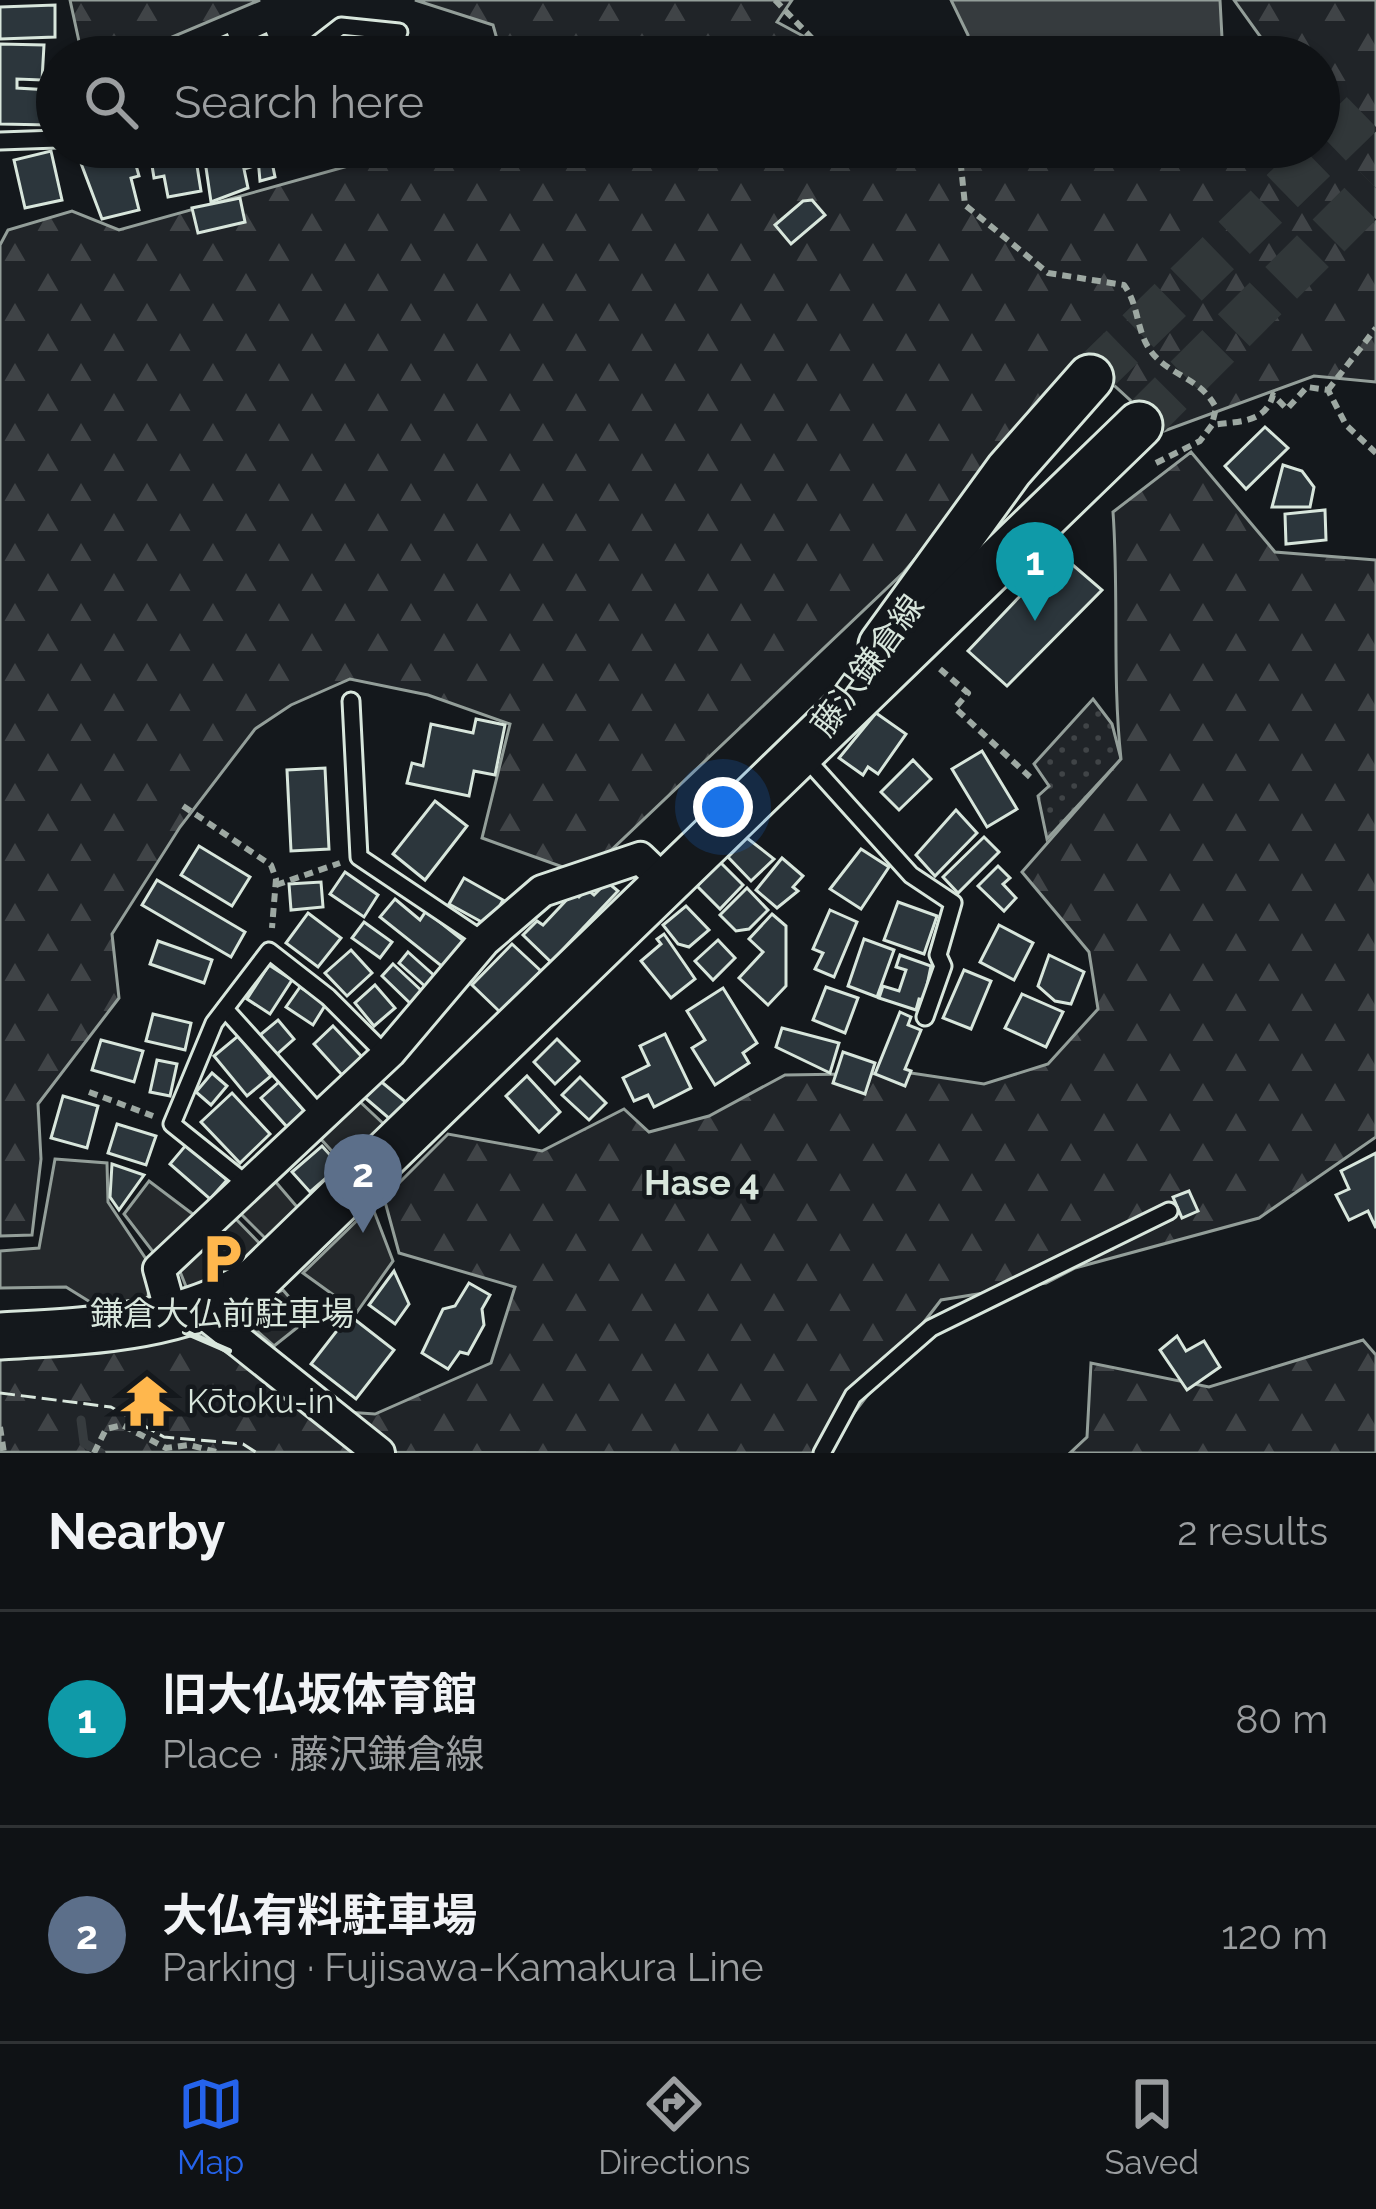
<!DOCTYPE html>
<meta charset="utf-8">
<style>
:root{--surface:#0f1215;--page:#181b1e;--text:#f1f3f6;--muted:#9b9ea0;--line:#2f3234;--accent:#2563eb}
body{margin:0;font-family:Raleway,"Noto Sans JP",sans-serif;background:var(--page);color:var(--text)}
.you{position:absolute;left:723px;top:807px;width:42px;height:42px;margin:-30px;border:9px solid #fff;border-radius:50%;background:#1a73e8;box-shadow:0 0 0 18px #1a73e833}
.badge{display:grid;place-items:center;width:78px;height:78px;border-radius:50%;background:var(--accent);color:#fff;font-size:39px;font-weight:700}
.pin{position:absolute;translate:-50% -99px;filter:drop-shadow(0 3px 6px #0008)}
.pin::after{content:'';position:absolute;top:63px;width:42px;height:36px;background:inherit;clip-path:polygon(0 0,100% 0,50% 100%)}
.list{margin:0;padding:0;list-style:none}
h2{display:flex;justify-content:space-between;align-items:center;height:156px;margin:0;padding:0 48px;font-size:51px}
h2 small{font-size:39px;font-weight:400;color:var(--muted)}
.list li{display:grid;grid-template-columns:78px 1fr auto;gap:36px;align-items:center;box-sizing:border-box;height:216px;padding:0 48px;border-top:3px solid var(--line)}
.list b{display:block;font-size:45px;white-space:nowrap}
.list p{margin:0;font-size:39px;white-space:nowrap;color:var(--muted)}
.list em{font-size:39px;font-style:normal;color:var(--muted)}
.icon{flex:none;width:66px;height:66px;fill:none;stroke:currentColor;stroke-width:2;stroke-linecap:round;stroke-linejoin:round}
.map{position:relative;flex:none;width:1376px;height:1453px;overflow:hidden}
.search{position:absolute;background:var(--surface);box-shadow:0 3px 9px #0004;left:36px;right:36px;top:36px;height:132px;display:flex;align-items:center;gap:30px;box-sizing:border-box;padding:0 42px;border-radius:66px;color:var(--muted);font-size:45px}
.sheet{height:588px;background:var(--surface)}
nav{display:flex;justify-content:space-around;align-items:center;box-sizing:border-box;height:168px;border-top:3px solid var(--line);background:var(--surface);font-size:33px;color:var(--muted)}
nav a{display:grid;justify-items:center;gap:6px}
nav .on{color:var(--accent)}
.map>svg:first-child{display:block}
.grass{fill:url(#grass-dots);stroke:#939e99;stroke-width:3}
.forest{fill:url(#forest-firs);stroke:#939e99;stroke-width:3}
.parking{fill:#24282b;stroke:#939e99;stroke-width:3}
.water{fill:#363b3e;stroke:#939e99;stroke-width:3}
.lines{fill:none;stroke-linecap:round;stroke-linejoin:round}
.stream{stroke:#363b3e;stroke-width:9}
.building{fill:#2c363c;stroke:#d8e6dc;stroke-width:3}
.primary-tunnel{stroke:#313739;stroke-width:45;stroke-dasharray:45 22;stroke-linecap:butt}
.service-casing{stroke:#d8e6dc;stroke-width:21}
.minor-casing{stroke:#d8e6dc;stroke-width:36}
.primary-casing{stroke:#d8e6dc;stroke-width:51}
.path{stroke:#9da8a2;stroke-width:6;stroke-dasharray:9 6;stroke-linecap:butt}
.service{stroke:#14181c;stroke-width:15}
.minor{stroke:#14181c;stroke-width:30}
.primary{stroke:#14181c;stroke-width:45}
.fence{stroke:#d8e6dc;stroke-width:3;stroke-dasharray:15 6;stroke-linecap:butt}
.wall{stroke:#d8e6dc;stroke-width:6}
.labels{text-anchor:middle;stroke-width:9;stroke-linejoin:round;paint-order:stroke}
.street-label{font-size:33px;fill:#d8e6dc;stroke:#14181c}
.poi-label{font-size:33px;fill:#d8e6dc;stroke:#14181c}
.neighbourhood-label{font-size:36px;font-weight:bold;fill:#d8e6dc;stroke:#14181c}
</style>
<div class="map">
<svg width="1376" height="1453" viewBox="0 0 1376 1453">
<defs>
<pattern id="grass-dots" width="8" height="8" patternUnits="userSpaceOnUse" patternTransform="scale(3)"><rect width="8" height="8" fill="#202428"/><path d="M2 2h.1M6 6h.1" fill="none" stroke="#404447" stroke-width="1.8" stroke-linecap="round"/></pattern>
<pattern id="forest-firs" width="22" height="20" patternUnits="userSpaceOnUse" patternTransform="scale(3)"><rect width="22" height="20" fill="#202428"/><path d="M5 1l3.5 6h-7zM16 11l3.5 6h-7z" fill="#404447"/></pattern>
</defs>
<rect width="100%" height="100%" fill="#14181c"/>
<path class="grass" d="M 1093,699 L 1112,724 L 1121,759 L 1047,839 L 1038,796 L 1049,786 L 1034,764 Z"/>
<g class="forest">
<path d="M 70,0 L 260,0 L 172,37 L 154,57 L 123,57 L 80,46 Z"/>
<path d="M 415,0 L 792,0 L 777,22 L 842,57 L 502,57 L 493,25 Z"/>
<path d="M 1234,0 L 1376,0 L 1376,382 L 1314,376 L 1164,431 L 1084,358 L 904,572 L 585,875 L 482,838 L 510,724 L 428,695 L 350,679 L 291,705 L 255,729 L 180,827 L 112,934 L 119,998 L 38,1104 L 41,1159 L 32,1235 L 0,1236 L 0,245 L 8,230 L 72,211 L 119,230 L 348,166 L 439,159 L 451,147 L 1146,147 L 1225,159 L 1233,147 L 1319,147 L 1319,57 L 1275,57 Z"/>
<path d="M 1191,452 L 1275,552 L 1376,560 L 1376,1137 L 1259,1218 L 1075,1268 L 1046,1283 L 941,1300 L 823,1453 L 0,1452 L 0,1347 L 198,1334 L 316,1410 L 375,1414 L 491,1363 L 515,1287 L 399,1253 L 384,1198 L 448,1134 L 542,1151 L 624,1109 L 649,1132 L 709,1116 L 785,1075 L 911,1073 L 984,1084 L 1048,1064 L 1098,1009 L 1089,952 L 1022,872 L 1121,759 C 1112,676 1119,595 1113,512 Z"/>
<path d="M 1363,1340 L 1376,1355 L 1376,1453 L 1070,1453 L 1087,1437 L 1091,1363 L 1209,1387 Z"/>
</g>
<g class="parking">
<path d="M 356,1098 L 389,1129 L 350,1171 L 319,1137 Z"/>
<path d="M 55,1159 L 107,1163 L 108,1202 L 150,1265 L 148,1299 L 95,1305 L 66,1287 L 0,1288 L 0,1251 L 39,1248 Z"/>
<path d="M 274,1180 L 303,1214 L 271,1244 L 239,1212 Z"/>
<path d="M 149,1181 L 198,1218 L 160,1261 L 124,1214 Z"/>
<path d="M 372,1206 L 393,1261 L 357,1312 L 303,1273 Z"/>
<path d="M 234,1217 L 265,1249 L 237,1276 L 187,1289 L 179,1269 Z"/>
<path d="M 283,1290 L 308,1319 L 274,1346 L 233,1310 Z"/>
</g>
<path class="water" d="M 951,0 L 1220,0 L 1223,57 L 969,57 L 968,35 Z"/>
<g class="lines">
<path class="stream" d="M 81,1420 L 84,1443 L 101,1453"/>
</g>
<g class="building">
<path d="M 55,5 L 55,37 L 0,39 L 0,7 Z"/>
<path d="M 266,34 L 276,57 L 212,57 L 209,43 L 227,35 L 233,49 Z"/>
<path d="M 0,44 L 44,45 L 42,80 L 17,79 L 17,88 L 50,90 L 49,125 L 0,124 Z"/>
<path d="M 88,147 L 131,147 L 139,176 L 131,178 L 139,210 L 102,219 L 76,150 Z"/>
<path d="M 149,147 L 194,147 L 201,191 L 168,197 L 164,176 L 154,178 Z"/>
<path d="M 203,147 L 248,151 L 251,167 L 244,169 L 248,188 L 211,202 Z"/>
<path d="M 257,147 L 302,147 L 305,159 L 273,167 L 275,177 L 260,181 Z"/>
<path d="M 51,151 L 62,200 L 25,208 L 14,160 Z"/>
<path d="M 240,198 L 245,222 L 198,233 L 192,208 Z"/>
<path d="M 812,200 L 825,215 L 791,244 L 775,225 L 803,201 Z"/>
<path d="M 1265,427 L 1288,448 L 1246,489 L 1225,466 Z"/>
<path d="M 1283,465 L 1302,471 L 1314,487 L 1310,507 L 1272,507 Z"/>
<path d="M 1325,510 L 1326,540 L 1286,544 L 1285,514 Z"/>
<path d="M 1060,554 L 1102,590 L 1007,686 L 968,651 Z"/>
<path d="M 876,713 L 906,734 L 878,774 L 868,767 L 863,775 L 839,758 Z"/>
<path d="M 476,719 L 505,725 L 495,775 L 474,771 L 469,796 L 407,783 L 412,763 L 423,766 L 431,724 L 473,733 Z"/>
<path d="M 982,751 L 1017,809 L 987,827 L 952,769 Z"/>
<path d="M 913,760 L 931,779 L 899,810 L 881,792 Z"/>
<path d="M 325,768 L 329,849 L 291,851 L 287,770 Z"/>
<path d="M 435,801 L 467,826 L 425,880 L 393,854 Z"/>
<path d="M 956,810 L 977,833 L 935,876 L 916,855 Z"/>
<path d="M 984,837 L 999,852 L 958,893 L 943,877 Z"/>
<path d="M 747,838 L 774,859 L 751,881 L 728,857 Z"/>
<path d="M 199,846 L 250,877 L 232,906 L 181,875 Z"/>
<path d="M 861,849 L 889,867 L 861,909 L 830,889 Z"/>
<path d="M 782,858 L 803,876 L 793,887 L 798,891 L 777,908 L 756,890 Z"/>
<path d="M 720,862 L 743,885 L 720,909 L 697,886 Z"/>
<path d="M 998,866 L 1010,878 L 1003,884 L 1016,898 L 1004,911 L 978,886 Z"/>
<path d="M 345,872 L 378,895 L 364,917 L 330,894 Z"/>
<path d="M 464,878 L 503,900 L 489,926 L 449,904 Z"/>
<path d="M 157,880 L 245,932 L 231,957 L 142,905 Z"/>
<path d="M 321,882 L 323,907 L 291,910 L 289,884 Z"/>
<path d="M 607,882 L 618,891 L 551,962 L 523,935 L 537,921 L 543,925 L 574,892 L 579,897 L 587,889 L 594,895 Z"/>
<path d="M 747,888 L 768,910 L 749,929 L 736,931 L 720,915 Z"/>
<path d="M 395,899 L 420,920 L 426,911 L 465,942 L 444,968 L 380,917 Z"/>
<path d="M 898,902 L 937,916 L 924,954 L 884,940 Z"/>
<path d="M 686,906 L 709,930 L 689,947 L 678,944 L 663,925 Z"/>
<path d="M 830,910 L 857,922 L 834,977 L 815,969 L 823,953 L 813,949 Z"/>
<path d="M 308,913 L 341,938 L 318,967 L 286,943 Z"/>
<path d="M 772,914 L 786,926 L 786,986 L 768,1005 L 739,978 L 763,952 L 749,939 Z"/>
<path d="M 364,922 L 392,942 L 380,958 L 352,938 Z"/>
<path d="M 999,925 L 1033,943 L 1014,980 L 980,962 Z"/>
<path d="M 664,934 L 695,979 L 671,998 L 641,961 L 661,944 L 657,939 Z"/>
<path d="M 864,939 L 894,950 L 877,997 L 848,986 Z"/>
<path d="M 718,940 L 735,958 L 713,980 L 695,961 Z"/>
<path d="M 158,941 L 212,960 L 204,983 L 150,964 Z"/>
<path d="M 512,944 L 541,971 L 500,1012 L 472,985 Z"/>
<path d="M 351,950 L 372,973 L 347,996 L 325,973 Z"/>
<path d="M 408,952 L 437,978 L 427,988 L 399,963 Z"/>
<path d="M 900,955 L 931,966 L 924,1000 L 919,999 L 916,1010 L 879,998 L 883,986 L 899,991 L 906,970 L 896,967 Z"/>
<path d="M 1049,955 L 1084,972 L 1071,1004 L 1055,1001 L 1038,986 Z"/>
<path d="M 393,964 L 423,992 L 412,1005 L 382,976 Z"/>
<path d="M 269,965 L 292,980 L 270,1014 L 247,999 Z"/>
<path d="M 964,970 L 991,981 L 971,1029 L 943,1018 Z"/>
<path d="M 375,985 L 395,1008 L 374,1026 L 355,1003 Z"/>
<path d="M 300,987 L 326,1004 L 313,1025 L 286,1007 Z"/>
<path d="M 826,987 L 858,998 L 845,1033 L 813,1020 Z"/>
<path d="M 723,988 L 757,1043 L 743,1053 L 749,1063 L 715,1085 L 692,1048 L 705,1040 L 687,1011 Z"/>
<path d="M 1022,994 L 1063,1012 L 1046,1047 L 1005,1028 Z"/>
<path d="M 900,1012 L 911,1017 L 908,1025 L 921,1030 L 905,1069 L 911,1071 L 905,1086 L 875,1074 Z"/>
<path d="M 153,1014 L 191,1023 L 185,1050 L 146,1041 Z"/>
<path d="M 278,1020 L 294,1039 L 276,1055 L 260,1035 Z"/>
<path d="M 333,1026 L 362,1057 L 342,1075 L 314,1044 Z"/>
<path d="M 782,1028 L 839,1043 L 830,1073 L 776,1047 Z"/>
<path d="M 665,1034 L 691,1088 L 654,1107 L 648,1095 L 634,1101 L 623,1078 L 649,1065 L 640,1046 Z"/>
<path d="M 238,1036 L 271,1076 L 247,1096 L 214,1056 Z"/>
<path d="M 557,1039 L 579,1061 L 555,1084 L 534,1062 Z"/>
<path d="M 101,1040 L 143,1051 L 134,1082 L 92,1070 Z"/>
<path d="M 843,1052 L 875,1063 L 865,1094 L 833,1083 Z"/>
<path d="M 157,1060 L 177,1064 L 170,1096 L 150,1092 Z"/>
<path d="M 212,1073 L 227,1086 L 211,1105 L 196,1092 Z"/>
<path d="M 527,1076 L 560,1112 L 539,1132 L 506,1096 Z"/>
<path d="M 580,1077 L 606,1103 L 589,1120 L 562,1095 Z"/>
<path d="M 378,1079 L 407,1103 L 391,1120 L 363,1096 Z"/>
<path d="M 279,1082 L 305,1112 L 288,1128 L 261,1098 Z"/>
<path d="M 232,1093 L 270,1134 L 240,1163 L 201,1122 Z"/>
<path d="M 63,1096 L 98,1106 L 87,1148 L 51,1138 Z"/>
<path d="M 117,1124 L 156,1136 L 146,1165 L 108,1153 Z"/>
<path d="M 186,1145 L 227,1180 L 210,1199 L 170,1164 Z"/>
<path d="M 322,1146 L 340,1166 L 310,1192 L 292,1172 Z"/>
<path d="M 1376,1153 L 1376,1228 L 1368,1211 L 1349,1220 L 1336,1195 L 1349,1189 L 1341,1171 Z"/>
<path d="M 112,1164 L 144,1175 L 119,1210 L 110,1197 Z"/>
<path d="M 1189,1191 L 1198,1211 L 1182,1218 L 1173,1197 Z"/>
<path d="M 394,1271 L 409,1304 L 395,1324 L 369,1305 Z"/>
<path d="M 469,1283 L 490,1295 L 482,1309 L 484,1325 L 468,1354 L 460,1352 L 448,1369 L 422,1353 L 443,1309 L 455,1306 Z"/>
<path d="M 349,1315 L 394,1350 L 356,1399 L 311,1364 Z"/>
<path d="M 1177,1336 L 1186,1351 L 1204,1341 L 1220,1367 L 1187,1390 L 1160,1350 Z"/>
</g>
<g class="lines">
<g class="primary-tunnel">
<path d="M 1090,378 L 1376,100"/>
<path d="M 1139,425 L 1376,188"/>
</g>
<g class="service-casing">
<g id="service">
<path d="M 301,57 L 341,26 L 399,32"/>
<path d="M 0,141 L 57,139"/>
<path d="M 351,701 L 359,857 L 484,941"/>
<path d="M 802,754 L 911,875 L 953,903 L 938,955 L 943,966 L 925,1017"/>
<path d="M 225,1009 L 321,1116"/>
<path d="M 248,1185 L 172,1124 L 214,1023 L 269,951 L 328,997 L 386,1055"/>
<path d="M 822,1453 L 853,1396 L 931,1328 L 1169,1211"/>
</g>
</g>
<g class="minor-casing">
<g id="minor">
<path d="M 200,1310 L 379,1453"/>
<path d="M 172,1316 L 159,1269 L 390,1052 L 484,941 L 542,891 L 640,858 L 666,883"/>
</g>
</g>
<g class="primary-casing">
<g id="primary">
<path d="M 882,645 L 1009,470 L 1090,378"/>
<path d="M 0,1336 C 86,1331 183,1329 256,1280 L 1139,425"/>
</g>
</g>
<g class="path">
<path d="M 775,0 L 830,57"/>
<path d="M 959,147 L 965,205 L 1048,273 L 1124,285 C 1139,305 1136,330 1150,350 C 1168,376 1201,377 1216,408 L 1212,424"/>
<path d="M 1328,390 L 1376,328"/>
<path d="M 1156,463 L 1200,441 L 1212,425 C 1235,421 1265,425 1273,395 L 1287,409 L 1307,387 L 1328,390 L 1346,425 L 1376,453"/>
<path d="M 940,669 L 968,693 L 955,708 L 1030,777"/>
<path d="M 183,806 L 271,865 L 276,879 L 272,928"/>
<path d="M 276,885 L 340,863"/>
<path d="M 89,1092 L 153,1116"/>
<path d="M 0,1427 L 4,1453"/>
<path d="M 94,1453 L 106,1429 L 122,1425 L 166,1448 L 189,1445 L 220,1453"/>
</g>
<use href="#service" class="service"/>
<use href="#minor" class="minor"/>
<use href="#primary" class="primary"/>
<path class="fence" d="M 0,1393 L 111,1407 L 164,1437 L 243,1444 L 257,1453"/>
<path class="wall" d="M 185,1332 L 229,1351"/>
</g>
<defs>
<g id="parking-bare" transform="scale(4.14)"><path d="M-3.5-5.5H1a3.5 3.5 0 0 1 0 7H-1V5.5H-3.5ZM-1-3.4V-.6H.8a1.4 1.4 0 0 0 0-2.8Z" fill="#ffb74d" stroke="#14181c" stroke-width="2.5" paint-order="stroke"/></g>
<g id="temple-bare" transform="scale(4.14)"><path d="M0-6L5-2H3V0L6.5 2.5H4V6H1.5V3h-3V6H-4V2.5H-6.5L-3 0V-2H-5Z" fill="#ffb74d" stroke="#14181c" stroke-width="2.5" paint-order="stroke"/></g>
</defs>
<g fill-rule="evenodd">
<use href="#parking-bare" x="222" y="1259"/>
<use href="#temple-bare" x="147" y="1401"/>
</g>
<g class="labels">
<g class="street-label">
<text transform="translate(867 665) rotate(-54)" y="12">藤沢鎌倉線</text>
</g>
<g class="poi-label">
<text x="222" y="1325">鎌倉大仏前駐車場</text>
<text x="187" y="1413" text-anchor="start">Kōtoku-in</text>
</g>
<g class="neighbourhood-label">
<text x="702" y="1195">Hase 4</text>
</g>
</g>
</svg>
<div class="you"></div>
<div class="pin badge" style="left:1035px;top:621px;background:#0f9aa8">1</div>
<div class="pin badge" style="left:363px;top:1233px;background:#5c6f8a">2</div>
<div class="search"><svg class="icon" aria-label="search" viewBox="0 0 24 24"><circle cx="10" cy="10" r="6"/><path d="M15 15l6 6"/></svg>Search here</div>
</div>
<section class="sheet">
<h2>Nearby<small>2 results</small></h2>
<ul class="list">
<li><span class="badge" style="background:#0f9aa8">1</span><div><b>旧大仏坂体育館</b><p>Place · 藤沢鎌倉線</p></div><em>80 m</em></li>
<li><span class="badge" style="background:#5c6f8a">2</span><div><b>大仏有料駐車場</b><p>Parking · Fujisawa-Kamakura Line</p></div><em>120 m</em></li>
</ul>
</section>
<nav>
<a class="on"><svg class="icon" aria-label="map" viewBox="0 0 24 24"><path d="M3 6l6-2 6 2 6-2v14l-6 2-6-2-6 2zM9 4v14M15 6v14"/></svg>Map</a>
<a><svg class="icon" aria-label="directions" viewBox="0 0 24 24"><path d="M12 3l9 9-9 9-9-9zM9 14v-3h6M13 9l2 2-2 2"/></svg>Directions</a>
<a><svg class="icon" aria-label="saved" viewBox="0 0 24 24"><path d="M7 4h10v16l-5-4-5 4z"/></svg>Saved</a>
</nav>
